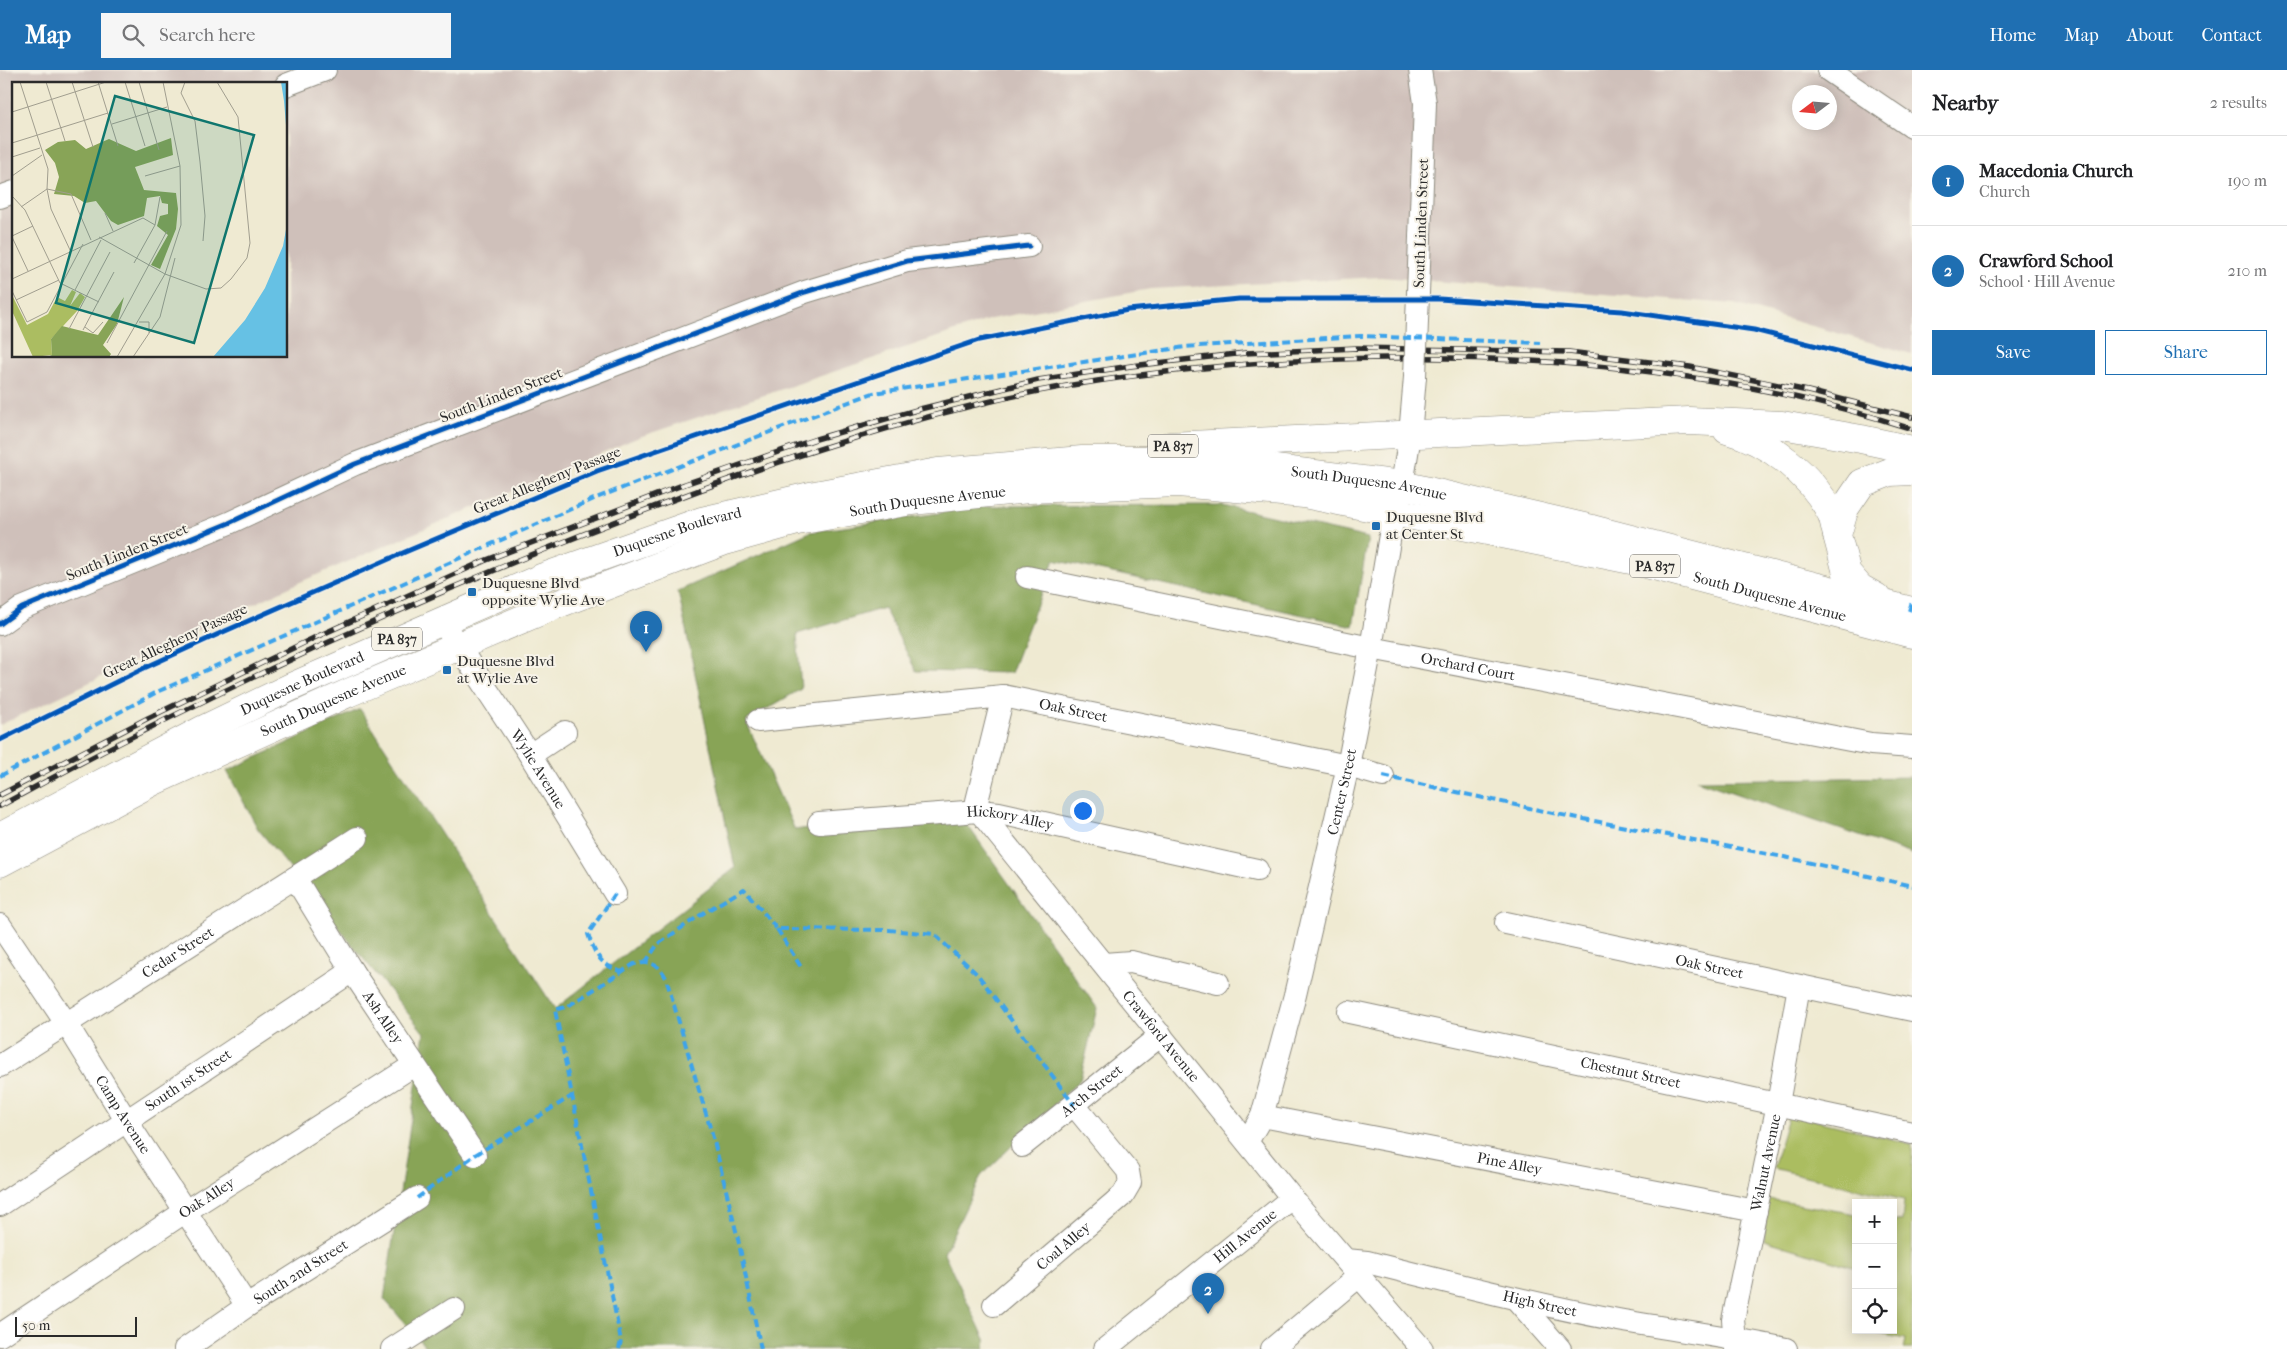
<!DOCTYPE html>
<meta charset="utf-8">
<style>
:root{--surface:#fff;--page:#f6f6f6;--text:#202124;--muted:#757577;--line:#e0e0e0;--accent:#1f6fb2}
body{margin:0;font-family:"IM FELL French Canon",serif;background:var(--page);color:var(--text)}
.controls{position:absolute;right:15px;bottom:15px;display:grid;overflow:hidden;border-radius:0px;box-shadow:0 2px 12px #0003}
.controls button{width:45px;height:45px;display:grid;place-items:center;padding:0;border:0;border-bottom:1px solid var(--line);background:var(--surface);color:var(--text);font:25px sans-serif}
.compass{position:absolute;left:1792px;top:15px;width:45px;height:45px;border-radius:50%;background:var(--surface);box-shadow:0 2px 12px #0003;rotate:254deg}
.scale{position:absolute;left:15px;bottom:12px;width:122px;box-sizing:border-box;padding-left:5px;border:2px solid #2b2b2b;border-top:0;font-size:14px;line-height:18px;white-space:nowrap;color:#2b2b2b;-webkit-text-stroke:4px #f7f3e8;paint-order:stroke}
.you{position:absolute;left:1082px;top:740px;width:18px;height:18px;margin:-12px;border:4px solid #fff;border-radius:50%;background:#1a73e8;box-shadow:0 0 0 8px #1a73e833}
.badge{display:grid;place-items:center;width:32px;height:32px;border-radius:50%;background:var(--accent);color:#fff;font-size:16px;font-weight:700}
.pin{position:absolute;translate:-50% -41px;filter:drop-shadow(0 1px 2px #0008)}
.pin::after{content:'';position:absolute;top:26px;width:18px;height:15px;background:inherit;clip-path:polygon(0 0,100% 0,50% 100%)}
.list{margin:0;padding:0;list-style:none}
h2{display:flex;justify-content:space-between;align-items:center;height:65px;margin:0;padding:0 20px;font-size:21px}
h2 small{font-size:16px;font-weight:400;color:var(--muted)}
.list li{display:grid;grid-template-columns:32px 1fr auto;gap:15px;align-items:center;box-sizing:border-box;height:90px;padding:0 20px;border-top:1px solid var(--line)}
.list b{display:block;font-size:19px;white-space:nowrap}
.list p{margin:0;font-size:16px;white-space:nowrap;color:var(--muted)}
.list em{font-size:16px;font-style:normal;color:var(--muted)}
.actions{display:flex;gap:10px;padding:15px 20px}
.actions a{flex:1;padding:11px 0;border:1px solid var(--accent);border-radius:0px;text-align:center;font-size:18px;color:var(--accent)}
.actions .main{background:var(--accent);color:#fff}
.icon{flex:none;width:28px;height:28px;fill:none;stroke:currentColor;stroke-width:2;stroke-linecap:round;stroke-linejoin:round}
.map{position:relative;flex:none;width:1912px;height:1279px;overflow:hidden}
header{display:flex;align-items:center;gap:30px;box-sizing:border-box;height:70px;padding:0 25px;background:var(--accent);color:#fff}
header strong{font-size:24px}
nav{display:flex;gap:28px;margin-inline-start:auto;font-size:18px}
.search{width:350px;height:45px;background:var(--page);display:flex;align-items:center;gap:12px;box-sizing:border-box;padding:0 18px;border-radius:0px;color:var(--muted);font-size:19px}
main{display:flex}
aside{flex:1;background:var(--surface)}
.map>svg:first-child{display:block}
.industrial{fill:#cfc0ba;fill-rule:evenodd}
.green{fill:#abbd61;stroke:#6b7446}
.forest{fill:#88a457;stroke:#5a6841}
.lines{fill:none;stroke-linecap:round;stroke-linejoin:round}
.minor-casing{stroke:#8d8a7e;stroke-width:24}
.major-casing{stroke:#8d8a7e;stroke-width:29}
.minor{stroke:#fff;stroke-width:22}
.major{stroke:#fff;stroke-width:28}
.rail-casing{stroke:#2b2b2b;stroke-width:5.5}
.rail{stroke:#f7f3e8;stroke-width:4;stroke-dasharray:11;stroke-linecap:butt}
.minor-bridge-casing{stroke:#8d8a7e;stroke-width:24;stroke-linecap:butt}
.minor-bridge{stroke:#fff;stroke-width:22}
.quiet{stroke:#3ea3eb;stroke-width:4;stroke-dasharray:8 4;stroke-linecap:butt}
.cycleway-casing{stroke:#f7f3e8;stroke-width:8}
.cycleway{stroke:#0057b8;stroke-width:5}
.poi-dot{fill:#1f6fb2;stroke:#f7f3e8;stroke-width:2}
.labels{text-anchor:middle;stroke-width:4;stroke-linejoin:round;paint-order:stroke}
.shield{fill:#f7f3e8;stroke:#686764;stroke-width:1}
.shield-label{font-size:14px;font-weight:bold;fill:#2b2b2b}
.street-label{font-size:15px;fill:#2b2b2b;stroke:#f7f3e8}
.poi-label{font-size:15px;fill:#2b2b2b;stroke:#f7f3e8;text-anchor:start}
.inset-road{fill:none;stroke:#a19e8f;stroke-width:1}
.view{fill:#0f766e;fill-opacity:0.15;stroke:#0f766e;stroke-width:2.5}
.inset-edge{fill:none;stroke:#2b2b2b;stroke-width:2.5}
</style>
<header>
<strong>Map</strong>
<div class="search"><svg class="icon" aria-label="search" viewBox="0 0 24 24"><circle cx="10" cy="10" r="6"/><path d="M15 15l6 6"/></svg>Search here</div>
<nav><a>Home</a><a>Map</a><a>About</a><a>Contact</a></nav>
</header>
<main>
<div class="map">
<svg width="1912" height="1279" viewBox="0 0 1912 1279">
<rect width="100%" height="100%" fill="#f7f3e8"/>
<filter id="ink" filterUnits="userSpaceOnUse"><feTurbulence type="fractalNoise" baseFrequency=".02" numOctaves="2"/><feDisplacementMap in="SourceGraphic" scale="10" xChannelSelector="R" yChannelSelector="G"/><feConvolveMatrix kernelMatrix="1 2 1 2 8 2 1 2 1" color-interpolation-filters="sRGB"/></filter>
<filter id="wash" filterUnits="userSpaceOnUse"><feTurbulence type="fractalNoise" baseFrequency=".0096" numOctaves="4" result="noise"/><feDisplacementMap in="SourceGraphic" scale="20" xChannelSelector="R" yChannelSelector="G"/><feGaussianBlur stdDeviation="1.12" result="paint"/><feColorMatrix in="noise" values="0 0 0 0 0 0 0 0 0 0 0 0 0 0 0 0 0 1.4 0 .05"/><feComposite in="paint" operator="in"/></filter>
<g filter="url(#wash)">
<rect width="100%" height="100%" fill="#efead2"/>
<path class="industrial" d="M 0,0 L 1912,0 L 1912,284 L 1734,234 L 1381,207 L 1150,219 L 991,249 L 639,367 L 298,513 L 0,655 ZM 14,14 L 286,14 L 286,286 L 14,286 ZM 1800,22 L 1830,22 L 1830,52 L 1800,52 Z"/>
<g class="green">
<path d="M 1789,1044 L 1912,1074 L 1912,1279 L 1903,1279 L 1905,1269 L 1865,1261 L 1893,1260 L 1893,1150 L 1902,1151 L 1904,1130 L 1773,1098 Z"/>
<path d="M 1768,1129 L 1856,1144 L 1856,1198 L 1764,1170 Z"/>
</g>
<g class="forest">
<path d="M 1222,435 L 1368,468 L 1353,556 L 1054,490 L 1011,603 L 916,601 L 884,538 L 797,564 L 801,619 L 746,651 L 795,760 L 954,736 L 1097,938 L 1080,1010 L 981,1106 L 944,1183 L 986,1271 L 984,1279 L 427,1279 L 384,1229 L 424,963 L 258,759 L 227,701 L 360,639 L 555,939 L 735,798 L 678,521 L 810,462 L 987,436 Z"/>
<path d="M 1912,707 L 1912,784 L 1696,710 Z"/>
</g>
</g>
<g filter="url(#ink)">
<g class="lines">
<g class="minor-casing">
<g id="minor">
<path d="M 1828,0 L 1912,57"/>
<path d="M 286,15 L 325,0"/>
<path d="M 0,127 L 14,122"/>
<path d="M 1420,167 L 1425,33 L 1420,0"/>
<path id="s1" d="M 1027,507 L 1371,578 L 1871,674 L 1912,677"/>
<path id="s2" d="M 441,550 L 530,685 L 615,824"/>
<path d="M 0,554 L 22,538 L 229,453 L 355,394 L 805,222 L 907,191 L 1029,176"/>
<path id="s3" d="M 1003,626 L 977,731 L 979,741 L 1292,1128 L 1422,1279"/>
<path id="s4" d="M 758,651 L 1003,626 L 1348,696 L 1383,706"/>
<path d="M 530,685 L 565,662"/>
<path id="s5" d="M 819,753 L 979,741 L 999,743 L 1257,800"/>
<path id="s6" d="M 295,808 L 352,901 L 475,1085"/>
<path id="s7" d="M 1506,853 L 1912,940"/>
<path id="s8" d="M 0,855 L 66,953 L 126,1050 L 247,1236"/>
<path d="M 1104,894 L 1131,892 L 1218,913"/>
<path id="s9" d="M 1349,942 L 1912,1063"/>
<path id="s10" d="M 0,996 L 357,768"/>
<path id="s11" d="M 1262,1046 L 1756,1141"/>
<path id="s12" d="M 1247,1072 L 1262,1046 L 1295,925 L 1348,696 L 1371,578 L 1394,441 L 1402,415 L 1410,365 L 1415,307"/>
<path id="s13" d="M 1022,1076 L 1161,965"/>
<path id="s14" d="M 0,1135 L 352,901"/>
<path id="s15" d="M 1346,1190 L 1367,1192 C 1451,1213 1534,1234 1618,1250 C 1674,1260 1731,1267 1786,1279"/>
<path d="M 1516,1229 L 1560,1279"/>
<path id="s16" d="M 994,1235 L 1123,1125 L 1130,1113 L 1128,1101 L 1074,1035"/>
<path id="s17" d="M 0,1265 L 186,1141 L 414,995"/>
<path id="s18" d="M 185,1279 L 247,1236 L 417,1128"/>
<path d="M 392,1279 L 454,1239"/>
<path id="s19" d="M 1105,1279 L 1292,1128"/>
<path d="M 1272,1279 L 1359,1206"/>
<path id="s20" d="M 1736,1279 L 1733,1250 L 1778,1034 L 1799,916"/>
</g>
</g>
<g class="major-casing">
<g id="major">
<path d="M 1727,360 C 1769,371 1810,404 1831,443 C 1834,449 1835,458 1837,465"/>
<path d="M 1169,376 L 1689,351 L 1782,355 L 1861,369 L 1912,380"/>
<path d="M 1876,527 L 1860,518 L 1847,503 L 1837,465 L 1845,438 L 1862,413 L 1890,402 L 1912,401"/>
<path id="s21" d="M 0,767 L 202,660 L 291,617 L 541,508 L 702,451 L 815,425 L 938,402 L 1082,390 L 1153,390 L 1267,398 L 1402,415 L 1592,459 L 1912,541"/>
<path id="s22" d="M 0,793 L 154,711 L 348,623 L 553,536 L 725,471 L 797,451 L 912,431 L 1029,419 L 1178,413 L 1304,424 L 1631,490 L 1912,564"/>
</g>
</g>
<use href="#minor" class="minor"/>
<use href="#major" class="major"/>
<g class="rail-casing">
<g id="rail">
<path d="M 0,725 L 148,648 L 316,567 L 484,491 L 685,414 L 816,369 L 920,339 L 1038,310 L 1131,296 L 1245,283 L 1357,278 L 1569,282 L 1690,297 L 1808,321 L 1912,347"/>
<path d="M 0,736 C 180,638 366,551 556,475 C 699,418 845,365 996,330 C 1093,308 1195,297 1295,291 C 1501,280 1715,295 1912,359"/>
</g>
</g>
<use href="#rail" class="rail"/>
<g class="minor-bridge-casing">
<path id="minor-bridge" d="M 1415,307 L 1420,167"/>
</g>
<use href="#minor-bridge" class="minor-bridge"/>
<g class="quiet">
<path d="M 1909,541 L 1912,532"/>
<path d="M 0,706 L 159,621 L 596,428 L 873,323 L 1185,277 L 1360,266 L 1540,273"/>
<path d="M 1383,706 L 1557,744 L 1789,788 L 1912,816"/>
<path d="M 615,824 L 588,864 C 596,887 600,894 622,902"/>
<path d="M 777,859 L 801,897"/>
<path d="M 645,893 L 658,874 L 705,842 L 744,819 L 777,859 L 889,860 L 934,864 L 978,905 L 1074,1035"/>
<path d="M 417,1128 L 475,1085 L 572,1026"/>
<path d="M 619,1279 L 621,1271 L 555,940 L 568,936 L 634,894 C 650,892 658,892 666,908 L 714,1071 L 738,1169 L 761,1279"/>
</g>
<g class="cycleway-casing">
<g id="cycleway">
<path d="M 0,554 L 22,538 L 229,453 L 355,394 L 805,222 L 907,191 L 1029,176"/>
<path d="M 0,670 L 142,599 L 223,562 L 405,482 L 597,401 L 979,270 L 1128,240 L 1239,229 L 1439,229 L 1622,241 L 1754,260 L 1912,300"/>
</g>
</g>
<use href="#cycleway" class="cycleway"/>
</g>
</g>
<g class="poi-dot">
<rect x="1371" y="451" width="10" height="10" rx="2.5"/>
<rect x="467" y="517" width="10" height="10" rx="2.5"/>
<rect x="442" y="595" width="10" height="10" rx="2.5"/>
</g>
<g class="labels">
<g class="shield">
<rect x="1148" y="364.5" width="50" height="23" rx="4"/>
<rect x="1630" y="484.5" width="50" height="23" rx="4"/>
<rect x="372" y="557.5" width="50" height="23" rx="4"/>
</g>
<g class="shield-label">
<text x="1173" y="381">PA 837</text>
<text x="1655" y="501">PA 837</text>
<text x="397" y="574">PA 837</text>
</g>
<g class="street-label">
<text transform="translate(1421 153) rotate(-88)" y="5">South Linden Street</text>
<text transform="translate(501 325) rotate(-21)" y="5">South Linden Street</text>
<text transform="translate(547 410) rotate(-22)" y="5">Great Allegheny Passage</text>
<text dy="5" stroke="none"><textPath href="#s21" startOffset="1445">South Duquesne Avenue</textPath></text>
<text dy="5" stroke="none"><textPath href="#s22" startOffset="1001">South Duquesne Avenue</textPath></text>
<text dy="5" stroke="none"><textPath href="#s21" startOffset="744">Duquesne Boulevard</textPath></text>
<text transform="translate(127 482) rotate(-22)" y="5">South Linden Street</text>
<text dy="5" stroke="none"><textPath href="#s22" startOffset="1856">South Duquesne Avenue</textPath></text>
<text transform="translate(175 571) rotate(-25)" y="5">Great Allegheny Passage</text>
<text dy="5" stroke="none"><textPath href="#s1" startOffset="450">Orchard Court</textPath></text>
<text dy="5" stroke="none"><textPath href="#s21" startOffset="339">Duquesne Boulevard</textPath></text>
<text dy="5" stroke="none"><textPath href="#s22" startOffset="371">South Duquesne Avenue</textPath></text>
<text dy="5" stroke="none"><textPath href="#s4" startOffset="318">Oak Street</textPath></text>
<text dy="5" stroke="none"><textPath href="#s2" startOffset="178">Wylie Avenue</textPath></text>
<text dy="5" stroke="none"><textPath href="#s12" startOffset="364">Center Street</textPath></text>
<text dy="5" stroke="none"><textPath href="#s5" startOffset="192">Hickory Alley</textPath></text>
<text dy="5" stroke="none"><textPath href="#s10" startOffset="211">Cedar Street</textPath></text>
<text dy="5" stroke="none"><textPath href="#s7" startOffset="208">Oak Street</textPath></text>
<text dy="5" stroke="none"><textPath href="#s6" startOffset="165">Ash Alley</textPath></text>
<text dy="5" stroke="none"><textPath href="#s3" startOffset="408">Crawford Avenue</textPath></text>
<text dy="5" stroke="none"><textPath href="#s9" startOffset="288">Chestnut Street</textPath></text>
<text dy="5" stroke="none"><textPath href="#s14" startOffset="226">South 1st Street</textPath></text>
<text dy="5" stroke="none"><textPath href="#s13" startOffset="89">Arch Street</textPath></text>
<text dy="5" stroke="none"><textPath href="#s8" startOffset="226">Camp Avenue</textPath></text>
<text dy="5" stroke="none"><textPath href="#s20" startOffset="190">Walnut Avenue</textPath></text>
<text dy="5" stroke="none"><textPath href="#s11" startOffset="252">Pine Alley</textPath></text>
<text dy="5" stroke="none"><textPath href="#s17" startOffset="248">Oak Alley</textPath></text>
<text dy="5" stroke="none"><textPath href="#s19" startOffset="180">Hill Avenue</textPath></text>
<text dy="5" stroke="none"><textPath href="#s16" startOffset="91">Coal Alley</textPath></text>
<text dy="5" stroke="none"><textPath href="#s18" startOffset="139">South 2nd Street</textPath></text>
<text dy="5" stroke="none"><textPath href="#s15" startOffset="199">High Street</textPath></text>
</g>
<g class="poi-label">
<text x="1386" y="452">Duquesne Blvd<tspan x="1386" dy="17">at Center St</tspan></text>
<text x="482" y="518">Duquesne Blvd<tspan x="482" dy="17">opposite Wylie Ave</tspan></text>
<text x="457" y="596">Duquesne Blvd<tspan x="457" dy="17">at Wylie Ave</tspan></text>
</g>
</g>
<g transform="translate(12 12)">
<rect width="275" height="275" fill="#efead2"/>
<path d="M 60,208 L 64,210 L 58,224 L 68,211 L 73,215 L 65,229 L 39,257 L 40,273 L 21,275 L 0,229 L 0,213 L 15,243 L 36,232 L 43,219 L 47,216 L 53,219 Z" fill="#abbd61"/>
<path d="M 159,56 L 161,73 L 123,85 L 132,108 L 164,111 L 166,127 L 164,147 L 148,187 L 139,183 L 156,153 L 145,144 L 148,134 L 156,132 L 156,122 L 150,121 L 148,114 L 135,116 L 132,134 L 106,143 L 99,139 L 84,119 L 73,121 L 62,114 L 42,112 L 47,95 L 43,81 L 33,68 L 46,60 L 63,58 L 74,67 L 97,57 L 124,69 ZM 112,215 L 105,242 L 91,263 L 99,272 L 97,275 L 35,275 L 40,273 L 39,257 L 50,244 L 86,253 Z" fill="#88a457"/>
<path d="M 269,0 L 275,0 L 275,55 L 272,19 ZM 275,142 L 275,275 L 201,275 L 233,238 L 253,206 L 271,164 Z" fill="#66c1e4"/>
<path class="inset-road" d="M 8,0 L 36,87 L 35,107 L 39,127 L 58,168M 34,0 L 53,59M 60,0 L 81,65M 86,0 L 106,64M 113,0 L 133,64M 127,0 L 147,68M 173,0 L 169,11 L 183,39 L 188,80 L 193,134 L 191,159M 0,30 L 94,0M 100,42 L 155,25M 0,61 L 96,31M 0,75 L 28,66M 0,94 L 30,73M 133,94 L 168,84M 0,114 L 13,128 L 48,201 L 87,220M 9,125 L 35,107 L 59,112 L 79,158M 93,131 L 101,149M 0,154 L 21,144M 0,155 L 16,189M 87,155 L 153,192 L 194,207 L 209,206 L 219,197 L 235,176 L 238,161 L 226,35 L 205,0M 122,181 L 143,143 L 148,115M 0,197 L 131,136 L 143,143M 63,208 L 89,158M 0,209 L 15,240 L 35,230 L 71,162M 4,218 L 47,198M 127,240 L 137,240 L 137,251M 73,245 L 81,251 L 91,240M 57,247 L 98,170M 71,248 L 102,190M 95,261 L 155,149M 105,275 L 153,192 L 169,143 L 168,84 L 151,0M 121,275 L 148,235 L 163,176"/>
<path class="view" d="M 103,14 L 242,53 L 182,261 L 44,221 Z"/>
<rect width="275" height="275" class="inset-edge"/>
</g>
</svg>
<div class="controls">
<button>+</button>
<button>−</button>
<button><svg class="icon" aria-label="locate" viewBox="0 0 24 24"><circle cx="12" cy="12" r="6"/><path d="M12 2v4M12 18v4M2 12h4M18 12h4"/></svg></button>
</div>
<svg class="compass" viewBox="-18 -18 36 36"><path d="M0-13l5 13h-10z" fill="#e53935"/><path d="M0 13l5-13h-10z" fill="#757577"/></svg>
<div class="scale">50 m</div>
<div class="you"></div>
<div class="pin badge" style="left:646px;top:582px">1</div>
<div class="pin badge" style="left:1208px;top:1244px">2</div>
</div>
<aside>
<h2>Nearby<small>2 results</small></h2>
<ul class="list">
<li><span class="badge">1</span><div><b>Macedonia Church</b><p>Church</p></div><em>190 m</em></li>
<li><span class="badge">2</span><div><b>Crawford School</b><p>School · Hill Avenue</p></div><em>210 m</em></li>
</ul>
<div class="actions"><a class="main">Save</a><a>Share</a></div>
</aside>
</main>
